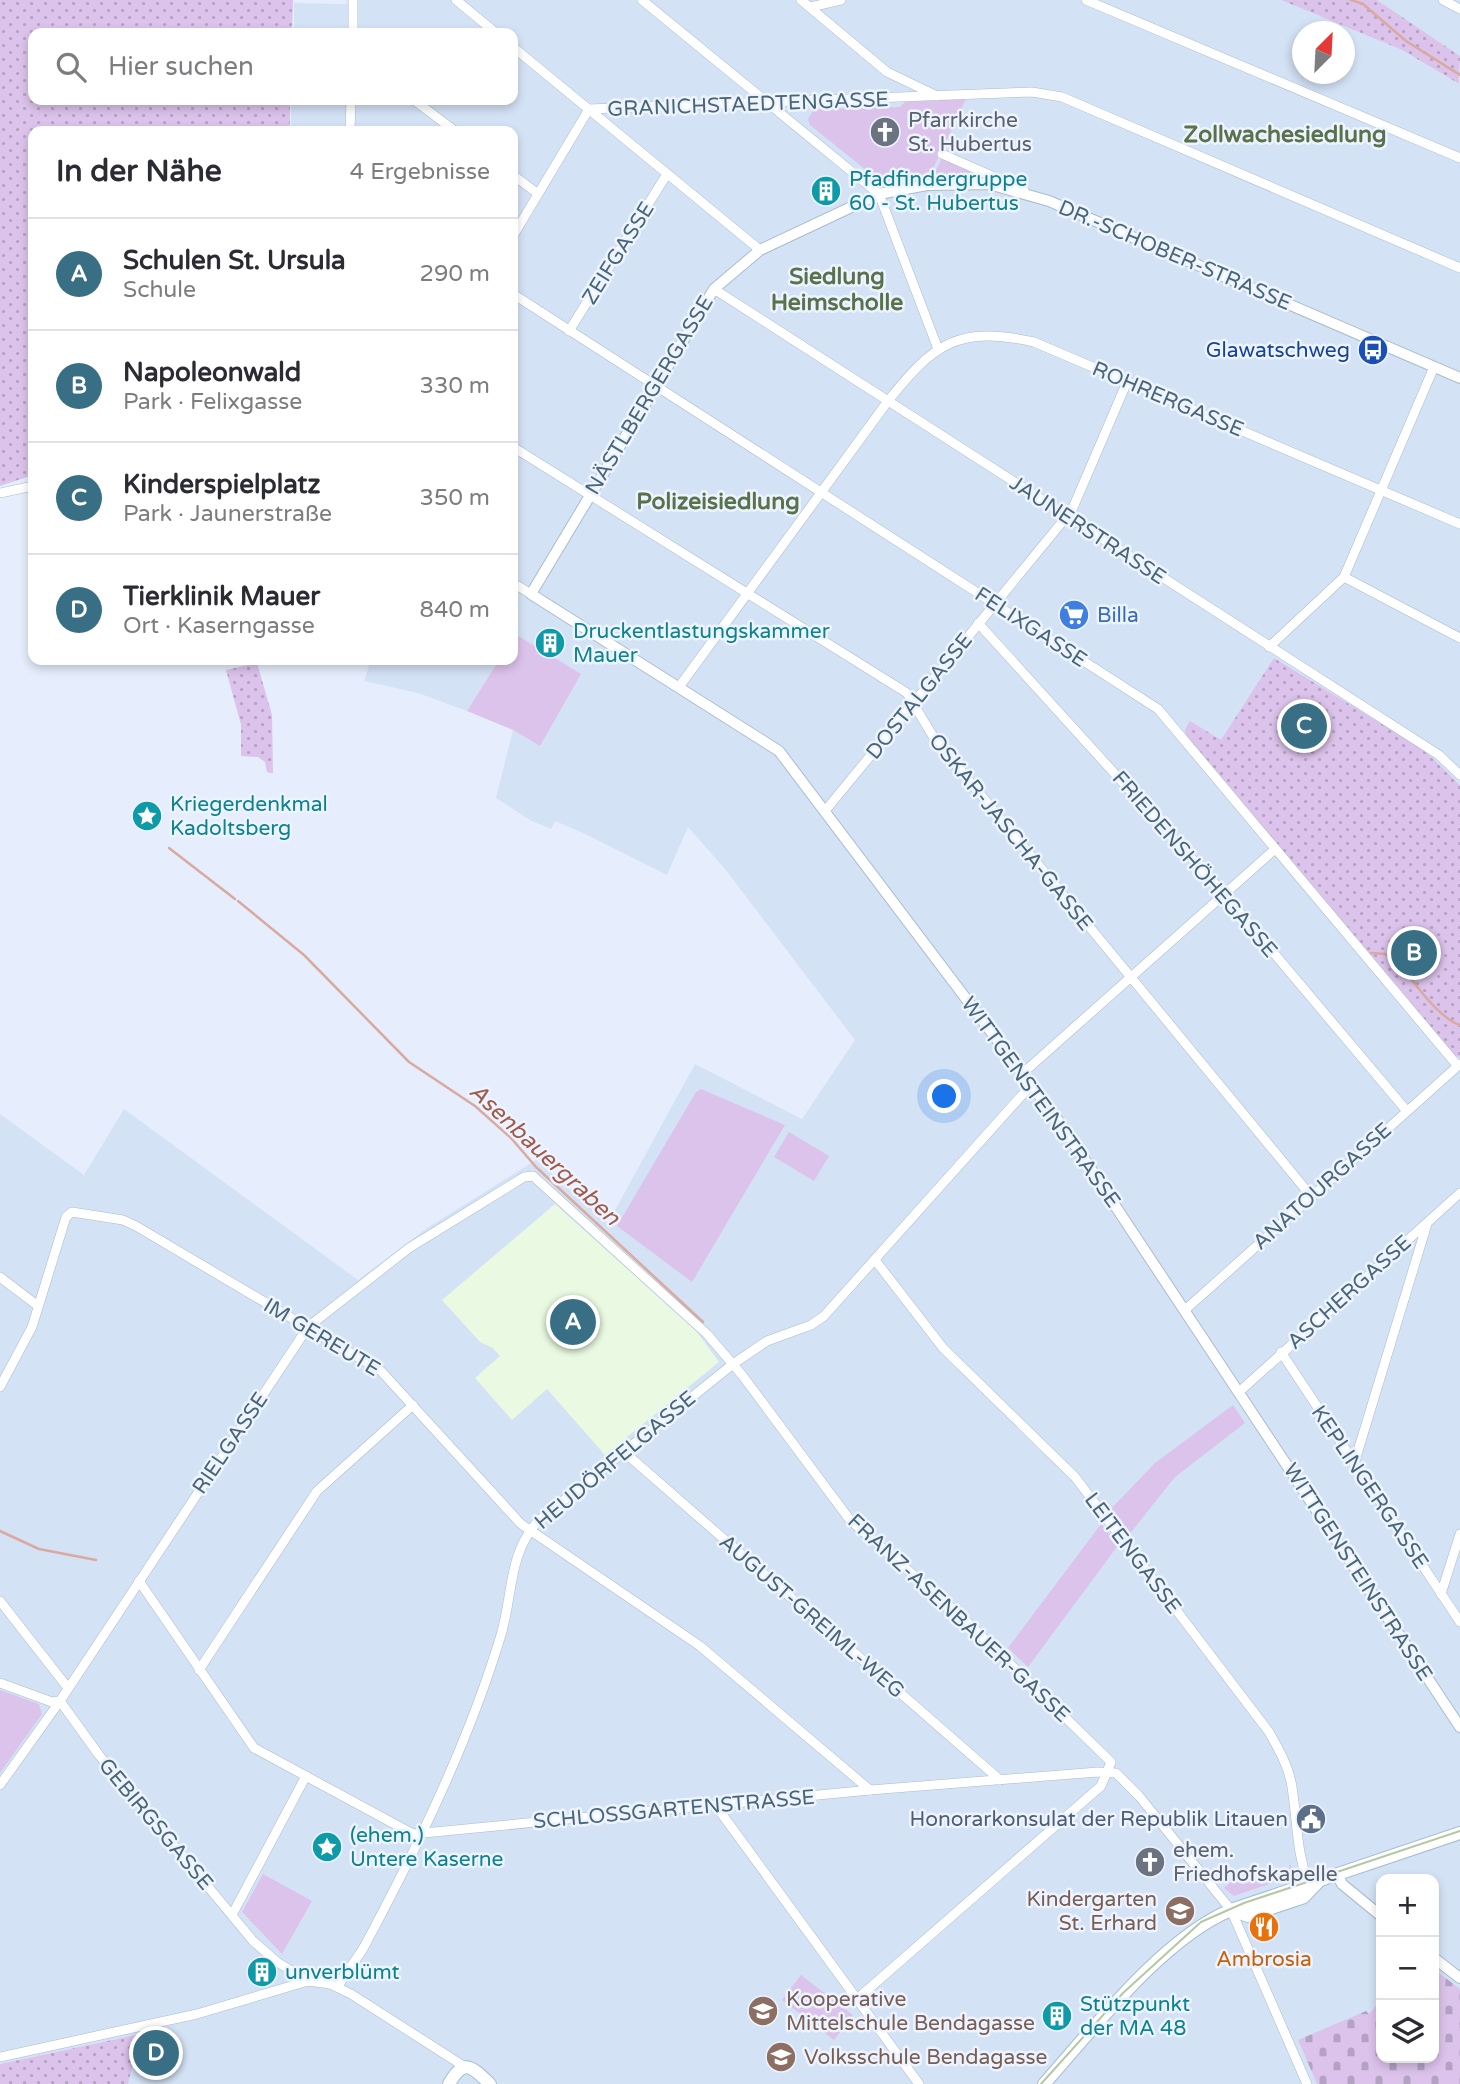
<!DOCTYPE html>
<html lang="de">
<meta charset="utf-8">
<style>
:root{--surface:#fff;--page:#f7f7f7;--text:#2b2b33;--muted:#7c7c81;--line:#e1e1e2;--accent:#386f85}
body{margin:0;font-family:"Varela Round",sans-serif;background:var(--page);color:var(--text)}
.controls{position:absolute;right:21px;bottom:21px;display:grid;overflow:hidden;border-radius:14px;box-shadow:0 4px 10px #0003}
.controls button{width:63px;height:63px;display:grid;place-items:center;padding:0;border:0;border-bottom:2px solid var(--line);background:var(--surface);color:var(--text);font:35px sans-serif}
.compass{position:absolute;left:1292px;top:21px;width:63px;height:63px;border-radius:50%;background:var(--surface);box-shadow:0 4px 10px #0003;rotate:24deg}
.you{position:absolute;left:945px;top:1097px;width:24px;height:24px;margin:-18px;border:5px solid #fff;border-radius:50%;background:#1a73e8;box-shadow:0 0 0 10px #1a73e833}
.badge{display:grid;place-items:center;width:46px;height:46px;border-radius:50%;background:var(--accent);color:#fff;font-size:23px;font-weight:700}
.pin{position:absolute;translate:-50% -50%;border:4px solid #fff;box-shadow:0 2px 7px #0006}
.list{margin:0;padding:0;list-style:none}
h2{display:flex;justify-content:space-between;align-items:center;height:91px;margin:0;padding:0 28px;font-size:30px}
h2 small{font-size:23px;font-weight:400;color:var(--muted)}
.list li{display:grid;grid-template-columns:46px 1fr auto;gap:21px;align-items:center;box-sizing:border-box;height:112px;padding:0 28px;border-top:2px solid var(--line)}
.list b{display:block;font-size:26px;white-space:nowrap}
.list p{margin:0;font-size:23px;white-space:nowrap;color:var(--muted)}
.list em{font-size:23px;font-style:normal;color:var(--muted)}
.icon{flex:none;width:38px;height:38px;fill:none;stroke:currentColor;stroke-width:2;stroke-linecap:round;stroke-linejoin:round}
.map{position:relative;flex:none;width:1460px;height:2084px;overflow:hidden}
.search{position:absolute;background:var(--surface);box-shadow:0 4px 10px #0003;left:28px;top:28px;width:490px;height:77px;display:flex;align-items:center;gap:18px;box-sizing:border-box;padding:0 24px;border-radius:14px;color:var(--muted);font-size:26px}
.panel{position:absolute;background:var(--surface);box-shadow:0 4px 10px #0003;left:28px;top:126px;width:490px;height:539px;border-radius:14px}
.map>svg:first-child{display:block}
.residential{fill:#d4e2f5;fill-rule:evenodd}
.education{fill:#eaf9e2}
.grass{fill:#dcc3eb}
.cemetery{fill:url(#cemetery-stones)}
.park{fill:url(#park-dots)}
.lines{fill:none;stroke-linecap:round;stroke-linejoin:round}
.stream{stroke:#daa99f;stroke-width:2.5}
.minor-casing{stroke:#a9bccd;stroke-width:10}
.tertiary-casing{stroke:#a9bccd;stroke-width:12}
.secondary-casing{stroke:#a6bdd0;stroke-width:14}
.minor{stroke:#fff;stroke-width:9}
.tertiary{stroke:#fff;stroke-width:10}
.secondary{stroke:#fff;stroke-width:12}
.tram{stroke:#b3c8a3;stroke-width:2}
.labels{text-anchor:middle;stroke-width:5;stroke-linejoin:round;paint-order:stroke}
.street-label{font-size:21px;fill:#496677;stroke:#edf4ff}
.worship-label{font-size:21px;fill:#5b616d;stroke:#edf4ff;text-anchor:start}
.culture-label{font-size:21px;fill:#0d838f;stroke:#edf4ff;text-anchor:start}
.transit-label{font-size:21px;fill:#164399;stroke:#edf4ff;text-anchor:end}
.shop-label{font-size:21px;fill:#366cbe;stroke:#edf4ff;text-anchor:start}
.service-label{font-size:21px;fill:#4e5e75;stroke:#edf4ff;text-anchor:end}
.education-label{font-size:21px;fill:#785e54;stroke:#edf4ff;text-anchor:start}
.food-label{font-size:21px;fill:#c56008;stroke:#edf4ff}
.neighbourhood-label{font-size:23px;font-weight:bold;fill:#58724c;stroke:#edf4ff}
.water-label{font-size:23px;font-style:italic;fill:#a15b4b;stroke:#edf4ff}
</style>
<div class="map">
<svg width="1460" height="2084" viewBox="0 0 1460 2084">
<defs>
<pattern id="cemetery-stones" width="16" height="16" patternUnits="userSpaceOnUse" patternTransform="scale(1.75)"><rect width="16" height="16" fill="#dcc3eb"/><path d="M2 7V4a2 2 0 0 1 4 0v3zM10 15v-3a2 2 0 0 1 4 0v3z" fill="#b4a2c3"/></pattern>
<pattern id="park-dots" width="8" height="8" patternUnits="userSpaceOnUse" patternTransform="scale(1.75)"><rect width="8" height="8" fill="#dcc3eb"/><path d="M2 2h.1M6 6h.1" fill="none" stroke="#b4a2c3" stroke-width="1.8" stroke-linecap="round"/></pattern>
</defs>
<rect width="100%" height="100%" fill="#e6eefd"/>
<g class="residential">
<path d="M 347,0 L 1281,0 L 1402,50 L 1458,84 L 1460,82 L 1460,785 L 1456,780 L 1456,1057 L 1460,1057 L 1460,1989 L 1434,1969 L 1434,1879 L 1381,1879 L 1381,1999 L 1369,2015 L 1298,2040 L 1317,2084 L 128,2084 L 139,2034 L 0,2064 L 0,1114 L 84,1175 L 124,1109 L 358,1280 L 427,1228 L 536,1160 L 608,1223 L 695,1064 L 802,1119 L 855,1040 L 725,869 L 688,827 L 667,875 L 581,832 L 555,821 L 551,829 L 530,820 L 496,798 L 513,730 L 540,746 L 515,635 L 513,639 L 513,131 L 291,131 L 291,100 L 513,100 L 513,33 L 294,33 L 294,3 L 346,4 ZM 1302,32 L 1344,32 L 1344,74 L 1302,74 Z"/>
<path d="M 1377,0 L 1460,0 L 1460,56 Z"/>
<path d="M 371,660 L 499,660 L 467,711 L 418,693 L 364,681 Z"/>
</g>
<path class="education" d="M 555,1204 L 697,1332 L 719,1362 L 605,1455 L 547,1389 L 512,1420 L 475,1378 L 500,1356 L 493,1348 L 480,1342 L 442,1300 Z"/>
<g class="grass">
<path d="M 966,99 L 929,177 L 897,181 L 876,178 L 810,125 L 808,119 L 814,109 L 900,107 L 905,102 Z"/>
<path d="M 942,158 L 984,177 L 984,178 L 933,176 Z"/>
<path d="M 515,634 L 581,674 L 540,746 L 513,730 L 467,711 L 499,660 L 513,660 Z"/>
<path d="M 701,1089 L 785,1125 L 692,1282 L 617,1226 L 696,1092 Z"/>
<path d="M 789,1132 L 829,1156 L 814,1181 L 774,1157 Z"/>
<path d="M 1233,1405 L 1245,1423 L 1175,1477 L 1128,1536 L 1109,1511 L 1155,1463 Z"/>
<path d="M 1101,1524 L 1119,1544 L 1028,1667 L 1008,1648 Z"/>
<path d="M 0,1690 L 39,1704 L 42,1714 L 0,1773 Z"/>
<path d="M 1290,1864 L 1295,1875 L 1234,1896 L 1224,1888 L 1232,1881 L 1244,1884 L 1289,1869 Z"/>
<path d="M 263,1874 L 312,1901 L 282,1954 L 242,1912 Z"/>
<path d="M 801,1975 L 853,2015 L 834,2040 L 782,2000 Z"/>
</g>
<path class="cemetery" d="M 1434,1969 L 1460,1989 L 1460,2084 L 1317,2084 L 1298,2040 L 1366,2011 L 1369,2014 L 1381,1999 L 1381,2058 L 1434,2058 Z"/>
<g class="park">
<path d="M 0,0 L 293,0 L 292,33 L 33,33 L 33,100 L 290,100 L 290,131 L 33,131 L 33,475 L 0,486 Z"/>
<path d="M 1281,0 L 1377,0 L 1460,56 L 1459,84 L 1402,50 Z"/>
<path d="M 1274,658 L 1424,750 L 1460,785 L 1460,1057 L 1455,1056 L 1186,738 L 1185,730 L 1190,721 L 1221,740 Z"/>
<path d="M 257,663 L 272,715 L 273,773 L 267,772 L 265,762 L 258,757 L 241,756 L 241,725 L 226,670 Z"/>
<path d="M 140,2034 L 128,2084 L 0,2084 L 0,2064 Z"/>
</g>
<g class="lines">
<g class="stream">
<path d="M 1351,0 L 1363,4 L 1406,41 L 1460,75"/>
<path d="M 169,848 L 235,899"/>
<path d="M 238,901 L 304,955 L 409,1062 L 475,1106 L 511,1138 L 536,1167 L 703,1322"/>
<path d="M 1371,953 L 1385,954 L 1401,961 C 1409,979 1440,1019 1460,1025"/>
<path d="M 0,1531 L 39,1549 L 96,1560"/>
</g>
<g class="minor-casing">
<g id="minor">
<path d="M 456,0 L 496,33"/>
<path d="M 642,0 L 879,194 L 938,349"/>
<path d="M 801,0 L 887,72 L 937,96"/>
<path d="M 1086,0 L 1460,158"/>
<path d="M 1443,0 L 1460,9"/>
<path d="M 810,7 L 841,0"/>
<path d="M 353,33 L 353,0"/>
<path d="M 513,47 L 760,250"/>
<path d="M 414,100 L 455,131"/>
<path d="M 350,131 L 351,100"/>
<path d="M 942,154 L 1024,190"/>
<path d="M 513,175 L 537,193"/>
<path d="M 513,236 L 589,109 L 1032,92 L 1062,97 L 1460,268"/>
<path d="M 714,289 L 1439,755 L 1460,775"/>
<path d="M 513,294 L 1158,709 L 1457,1065"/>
<path d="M 569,331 L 667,174"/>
<path d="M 513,447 L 907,693 L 934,738 L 1311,1196"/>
<path d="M 0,493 L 33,486"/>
<path d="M 1344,577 L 1460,638"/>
<path d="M 513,583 L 531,594"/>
<path d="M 978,623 L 1224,894 L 1406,1110"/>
<path d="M 1269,647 L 1344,577 L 1434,367"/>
<path d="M 679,687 L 888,401 C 934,343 959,325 1034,342 L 1460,524"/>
<path d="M 825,811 L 1072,510 L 1127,382"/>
<path d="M 1023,1073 L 1274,850"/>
<path d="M 875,1260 L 943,1348 L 1075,1477 L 1269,1732 C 1279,1750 1289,1767 1292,1787 C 1298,1827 1296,1851 1310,1890"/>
<path d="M 0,1277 L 38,1306"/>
<path d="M 1185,1310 L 1460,1064"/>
<path d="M 1281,1352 L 1460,1622"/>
<path d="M 0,1387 L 32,1327 L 66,1217 L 72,1212 L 123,1220 L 136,1226 L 381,1371 L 521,1524 L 700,1646 L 870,1790"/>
<path d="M 1239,1392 L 1460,1193"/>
<path d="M 623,1451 L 1000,1780"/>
<path d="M 1354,1464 L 1427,1224"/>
<path d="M 139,1581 L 254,1748 L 413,1834 L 870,1790 L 1098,1772 L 1116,1773 L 1139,1796 L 1231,1910 L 1307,2084"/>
<path d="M 1441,1594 L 1460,1534"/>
<path d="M 0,1601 L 68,1688"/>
<path d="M 199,1670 L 317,1491 L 413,1405"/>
<path d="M 0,1683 L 52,1702 L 60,1701"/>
<path d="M 60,1701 L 99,1755 L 253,1941 L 277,1962 L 308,1981"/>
<path d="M 0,1785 L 60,1701 L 308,1327 L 409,1248 L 524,1177 L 533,1176 L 707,1334 L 742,1375 L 850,1520 L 964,1619 L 1111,1762 L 1101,1786 L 857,1999"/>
<path d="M 716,1806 L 919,2084"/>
<path d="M 232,1915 L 306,1776"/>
<path d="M 338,1987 C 345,1972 356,1961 364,1947 C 417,1848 468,1744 501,1635 C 513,1595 508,1554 538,1521 L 733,1364 L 767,1341 L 811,1325 L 824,1316 L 1032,1084"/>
<path d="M 0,2057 L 197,2014 L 308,1981 L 330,1984 L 351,1994 L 465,2067"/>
</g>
</g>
<g class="tertiary-casing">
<g id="tertiary">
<path d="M 1460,378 L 1049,201 L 989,184 L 927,185 L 879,194 L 760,250 L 714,289 L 531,594 L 779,751 L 1063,1127 L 1460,1727"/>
<path d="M 1337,1874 L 1342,1884 L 1381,1916"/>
<path d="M 1434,1958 L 1460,1978"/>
</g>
</g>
<g class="secondary-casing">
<g id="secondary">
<path d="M 1231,1910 L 1248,1916 L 1304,1897 L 1320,1880"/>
<path d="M 449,2084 C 464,2057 472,2067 490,2084"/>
<path d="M 1044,2084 C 1093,2029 1163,1938 1231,1910 L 1460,1833"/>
</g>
</g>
<use href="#minor" class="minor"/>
<use href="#tertiary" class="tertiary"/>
<use href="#secondary" class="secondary"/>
<path class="tram" d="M 1041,2084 L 1123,1993 L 1201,1922 L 1244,1903 L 1460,1831"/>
</g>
<defs>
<g id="church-disc" transform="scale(1.575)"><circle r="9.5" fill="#6b7280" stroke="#edf4ff"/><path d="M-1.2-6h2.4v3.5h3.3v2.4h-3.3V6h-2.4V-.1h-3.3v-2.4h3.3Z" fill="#fff"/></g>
<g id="building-disc" transform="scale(1.575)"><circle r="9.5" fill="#0f9aa8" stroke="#edf4ff"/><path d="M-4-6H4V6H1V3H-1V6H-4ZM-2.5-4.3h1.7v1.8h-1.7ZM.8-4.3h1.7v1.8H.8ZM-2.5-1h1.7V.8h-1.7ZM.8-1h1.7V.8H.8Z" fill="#fff"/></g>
<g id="bus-disc" transform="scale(1.575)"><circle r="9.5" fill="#1a4fb4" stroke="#edf4ff"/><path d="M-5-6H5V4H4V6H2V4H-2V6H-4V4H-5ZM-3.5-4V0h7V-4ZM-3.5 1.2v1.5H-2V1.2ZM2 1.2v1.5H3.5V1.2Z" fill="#fff"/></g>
<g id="supermarket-disc" transform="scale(1.575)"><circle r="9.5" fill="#3f7fe0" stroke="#edf4ff"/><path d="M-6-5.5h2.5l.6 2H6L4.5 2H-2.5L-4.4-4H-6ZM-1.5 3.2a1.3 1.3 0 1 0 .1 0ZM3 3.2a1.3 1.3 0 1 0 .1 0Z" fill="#fff"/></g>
<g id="sight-disc" transform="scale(1.575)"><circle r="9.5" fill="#0f9aa8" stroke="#edf4ff"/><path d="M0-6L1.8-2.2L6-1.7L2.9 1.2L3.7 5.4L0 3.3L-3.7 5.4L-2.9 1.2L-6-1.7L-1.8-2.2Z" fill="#fff"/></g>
<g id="civic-disc" transform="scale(1.575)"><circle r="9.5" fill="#5c6f8a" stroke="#edf4ff"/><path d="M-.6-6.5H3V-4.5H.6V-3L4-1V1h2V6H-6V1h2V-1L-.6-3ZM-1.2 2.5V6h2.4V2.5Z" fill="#fff"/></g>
<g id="school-disc" transform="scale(1.575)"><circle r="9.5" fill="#8d6e63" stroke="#edf4ff"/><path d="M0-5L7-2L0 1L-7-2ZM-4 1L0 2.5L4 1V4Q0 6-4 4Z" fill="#fff"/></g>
<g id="restaurant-disc" transform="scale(1.575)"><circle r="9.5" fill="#e8710a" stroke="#edf4ff"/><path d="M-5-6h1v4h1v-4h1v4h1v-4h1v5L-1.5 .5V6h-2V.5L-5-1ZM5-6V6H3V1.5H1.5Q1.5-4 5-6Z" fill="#fff"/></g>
</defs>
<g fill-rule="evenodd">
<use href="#church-disc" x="885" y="132"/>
<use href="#building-disc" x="826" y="191"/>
<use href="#bus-disc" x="1373" y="350"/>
<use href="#supermarket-disc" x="1074" y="615"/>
<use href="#building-disc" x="550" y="643"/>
<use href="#sight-disc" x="147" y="816"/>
<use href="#civic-disc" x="1311" y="1819"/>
<use href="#sight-disc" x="327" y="1847"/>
<use href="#church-disc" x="1150" y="1862"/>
<use href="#school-disc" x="1180" y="1911"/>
<use href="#restaurant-disc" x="1264" y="1927"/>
<use href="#building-disc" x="262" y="1972"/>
<use href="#school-disc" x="763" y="2011"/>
<use href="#building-disc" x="1057" y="2016"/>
<use href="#school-disc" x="781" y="2057"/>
</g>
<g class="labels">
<g class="street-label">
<text transform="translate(748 104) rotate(-2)" y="7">GRANICHSTAEDTENGASSE</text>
<text transform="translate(618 253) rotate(-58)" y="7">ZEIFGASSE</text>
<text transform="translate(1175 255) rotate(23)" y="7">DR.-SCHOBER-STRASSE</text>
<text transform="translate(649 395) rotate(-59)" y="7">NÄSTLBERGERGASSE</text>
<text transform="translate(1168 399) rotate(23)" y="7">ROHRERGASSE</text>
<text transform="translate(1088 530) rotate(33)" y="7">JAUNERSTRASSE</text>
<text transform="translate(1031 627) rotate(33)" y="7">FELIXGASSE</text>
<text transform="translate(919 696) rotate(-51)" y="7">DOSTALGASSE</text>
<text transform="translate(1011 832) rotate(51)" y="7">OSKAR-JASCHA-GASSE</text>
<text transform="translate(1195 864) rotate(49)" y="7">FRIEDENSHÖHEGASSE</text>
<text transform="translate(1041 1102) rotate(54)" y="7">WITTGENSTEINSTRASSE</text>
<text transform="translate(1322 1186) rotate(-42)" y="7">ANATOURGASSE</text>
<text transform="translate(1349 1292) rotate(-42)" y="7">ASCHERGASSE</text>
<text transform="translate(322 1337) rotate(31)" y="7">IM GEREUTE</text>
<text transform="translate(230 1443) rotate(-56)" y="7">RIELGASSE</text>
<text transform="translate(615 1460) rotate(-40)" y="7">HEUDÖRFELGASSE</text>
<text transform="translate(1370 1487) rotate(56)" y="7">KEPLINGERGASSE</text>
<text transform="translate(1133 1553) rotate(53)" y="7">LEITENGASSE</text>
<text transform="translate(1358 1572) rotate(57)" y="7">WITTGENSTEINSTRASSE</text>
<text transform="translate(812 1616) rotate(41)" y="7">AUGUST-GREIML-WEG</text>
<text transform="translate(959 1618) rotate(43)" y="7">FRANZ-ASENBAUER-GASSE</text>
<text transform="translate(674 1809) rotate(-5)" y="7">SCHLOSSGARTENSTRASSE</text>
<text transform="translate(156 1824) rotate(50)" y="7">GEBIRGSGASSE</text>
</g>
<g class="worship-label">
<text x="908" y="127">Pfarrkirche<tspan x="908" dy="24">St. Hubertus</tspan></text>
<text x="1173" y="1857">ehem.<tspan x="1173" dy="24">Friedhofskapelle</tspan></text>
</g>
<g class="culture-label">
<text x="849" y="186">Pfadfindergruppe<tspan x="849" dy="24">60 - St. Hubertus</tspan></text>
<text x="573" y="638">Druckentlastungskammer<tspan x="573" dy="24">Mauer</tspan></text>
<text x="170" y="811">Kriegerdenkmal<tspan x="170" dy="24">Kadoltsberg</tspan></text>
<text x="350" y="1842">(ehem.)<tspan x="350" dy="24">Untere Kaserne</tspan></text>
<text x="285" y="1979">unverblümt</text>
<text x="1080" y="2011">Stützpunkt<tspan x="1080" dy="24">der MA 48</tspan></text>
</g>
<g class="transit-label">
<text x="1350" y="357">Glawatschweg</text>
</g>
<g class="shop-label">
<text x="1097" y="622">Billa</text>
</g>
<g class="service-label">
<text x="1288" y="1826">Honorarkonsulat der Republik Litauen</text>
</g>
<g class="education-label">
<text x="1157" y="1906" text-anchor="end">Kindergarten<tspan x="1157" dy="24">St. Erhard</tspan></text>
<text x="786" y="2006">Kooperative<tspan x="786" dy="24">Mittelschule Bendagasse</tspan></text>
<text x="804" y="2064">Volksschule Bendagasse</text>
</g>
<g class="food-label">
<text x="1264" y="1966">Ambrosia</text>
</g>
<g class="neighbourhood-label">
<text x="1285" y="142">Zollwachesiedlung</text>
<text x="837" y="284">Siedlung<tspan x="837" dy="26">Heimscholle</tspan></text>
<text x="718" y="509">Polizeisiedlung</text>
</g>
<g class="water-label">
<text transform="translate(545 1154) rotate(43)" y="8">Asenbauergraben</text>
</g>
</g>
</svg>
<div class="controls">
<button>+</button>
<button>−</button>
<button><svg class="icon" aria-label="layers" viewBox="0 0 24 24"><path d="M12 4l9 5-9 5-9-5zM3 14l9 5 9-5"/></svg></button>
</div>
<svg class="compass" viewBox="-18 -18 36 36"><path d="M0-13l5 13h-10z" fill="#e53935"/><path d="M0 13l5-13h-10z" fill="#7c7c81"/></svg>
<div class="you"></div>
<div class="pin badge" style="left:573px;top:1322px">A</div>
<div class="pin badge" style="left:1414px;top:953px">B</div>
<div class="pin badge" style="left:1304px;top:726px">C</div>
<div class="pin badge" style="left:156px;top:2053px">D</div>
<div class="search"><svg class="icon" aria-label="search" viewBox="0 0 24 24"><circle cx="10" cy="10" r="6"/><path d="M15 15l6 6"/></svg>Hier suchen</div>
<section class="panel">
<h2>In der Nähe<small>4 Ergebnisse</small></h2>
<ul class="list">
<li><span class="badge">A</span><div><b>Schulen St. Ursula</b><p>Schule</p></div><em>290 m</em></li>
<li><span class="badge">B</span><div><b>Napoleonwald</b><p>Park · Felixgasse</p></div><em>330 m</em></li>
<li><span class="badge">C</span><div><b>Kinderspielplatz</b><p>Park · Jaunerstraße</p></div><em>350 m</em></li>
<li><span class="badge">D</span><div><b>Tierklinik Mauer</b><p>Ort · Kaserngasse</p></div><em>840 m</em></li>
</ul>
</section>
</div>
